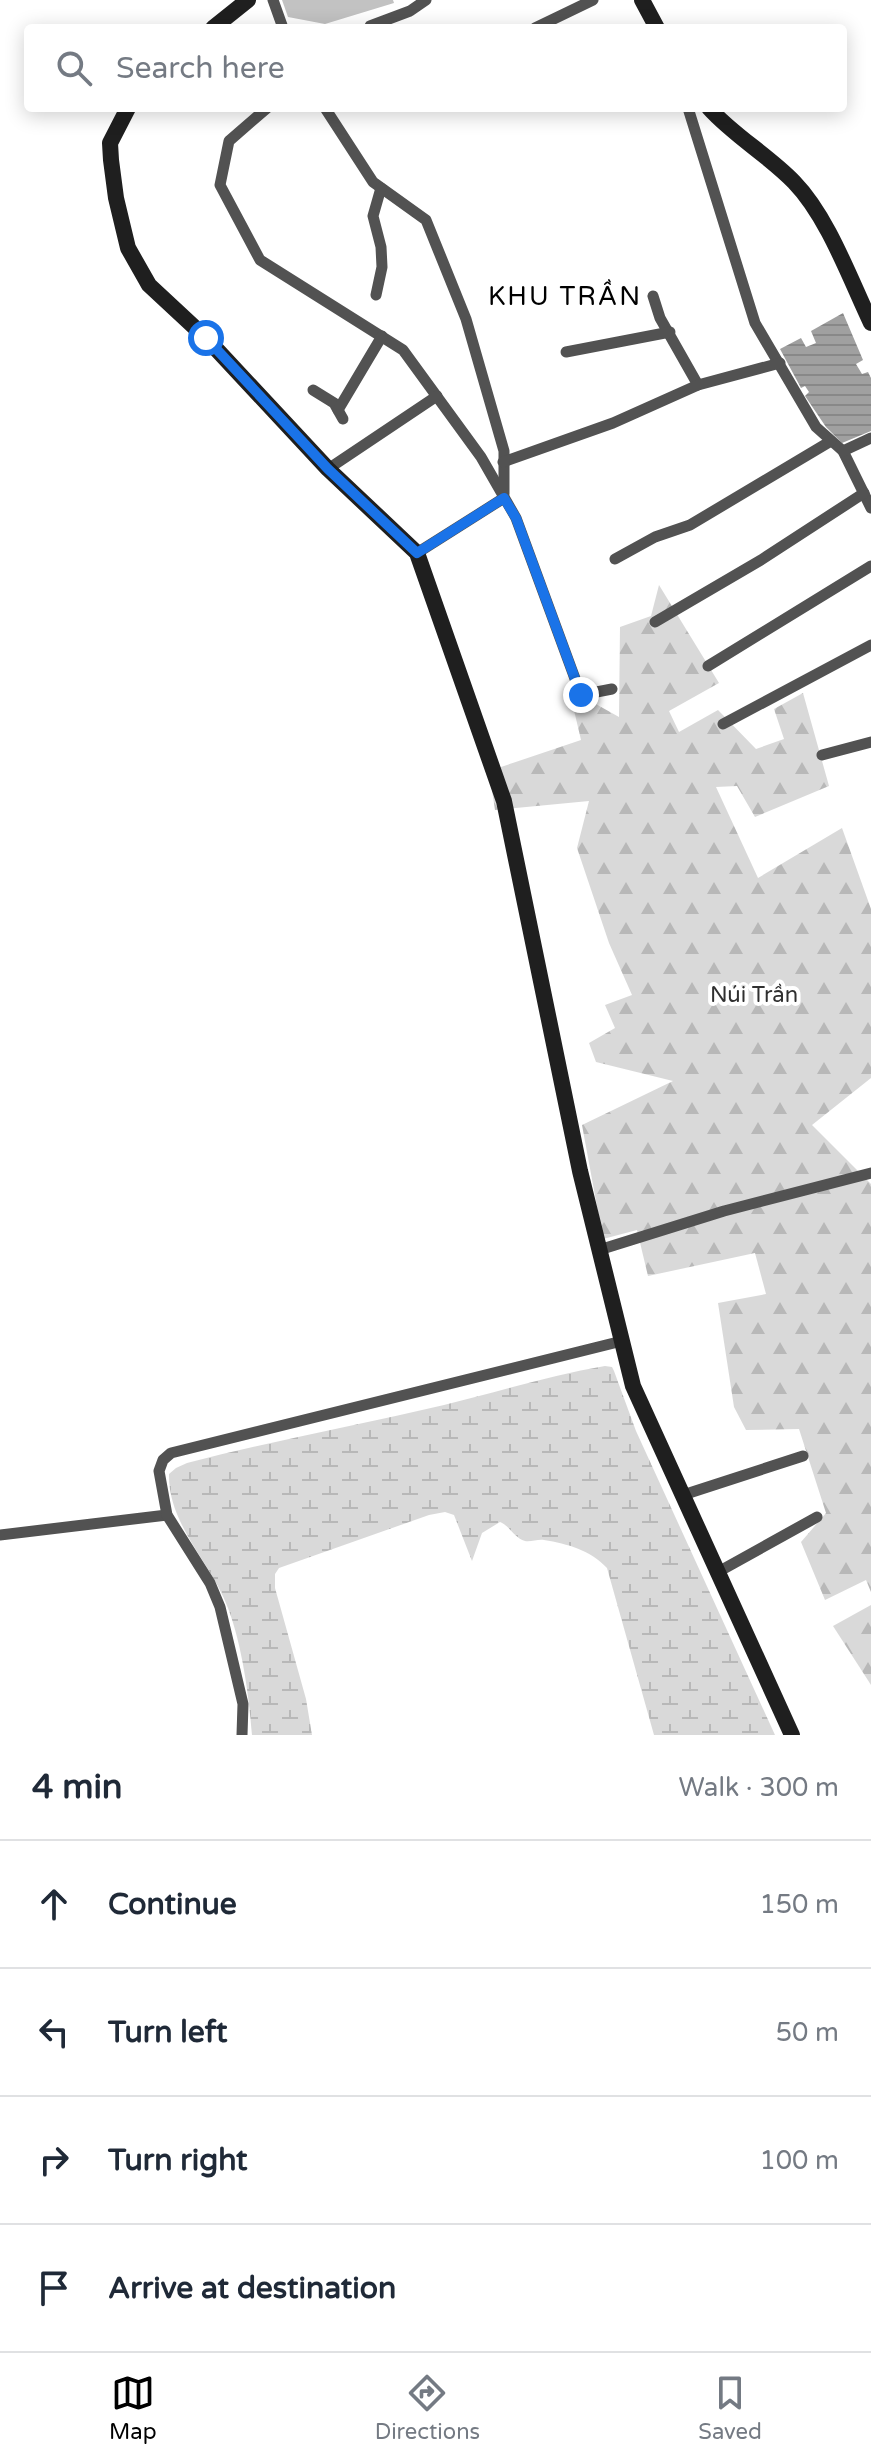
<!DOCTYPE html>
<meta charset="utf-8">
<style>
:root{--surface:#fff;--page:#f6f6f7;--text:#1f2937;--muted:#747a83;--line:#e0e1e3;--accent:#000}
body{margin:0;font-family:"Varela Round",sans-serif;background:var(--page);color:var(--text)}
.stop{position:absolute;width:24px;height:24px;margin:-18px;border:6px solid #1a73e8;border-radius:50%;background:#fff}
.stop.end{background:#1a73e8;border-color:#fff;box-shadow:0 2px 8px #0008}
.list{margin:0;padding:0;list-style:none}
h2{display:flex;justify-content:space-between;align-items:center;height:104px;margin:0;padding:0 32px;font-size:34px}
h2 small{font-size:26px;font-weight:400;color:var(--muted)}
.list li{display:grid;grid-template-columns:52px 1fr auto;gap:24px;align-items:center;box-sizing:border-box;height:128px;padding:0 32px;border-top:2px solid var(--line)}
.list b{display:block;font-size:30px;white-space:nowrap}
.list em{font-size:26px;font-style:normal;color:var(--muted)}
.icon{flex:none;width:44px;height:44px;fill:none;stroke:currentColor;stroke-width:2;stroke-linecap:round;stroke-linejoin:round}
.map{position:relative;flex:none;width:871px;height:1735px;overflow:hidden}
.search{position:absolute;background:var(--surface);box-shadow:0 4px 20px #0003;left:24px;right:24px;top:24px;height:88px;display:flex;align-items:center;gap:20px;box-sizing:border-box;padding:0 28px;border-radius:8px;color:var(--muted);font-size:30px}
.sheet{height:616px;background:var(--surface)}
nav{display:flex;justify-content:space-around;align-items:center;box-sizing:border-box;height:112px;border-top:2px solid var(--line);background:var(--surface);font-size:22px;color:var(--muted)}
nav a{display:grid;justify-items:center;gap:4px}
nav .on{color:var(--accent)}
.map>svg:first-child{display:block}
.forest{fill:url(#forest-firs)}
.wetland{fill:url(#wetland-marsh)}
.water{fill:url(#water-rules)}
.building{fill:#c2c2c2}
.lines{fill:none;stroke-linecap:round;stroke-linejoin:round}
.street{stroke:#525252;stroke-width:11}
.secondary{stroke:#1f1f1f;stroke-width:16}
.route{stroke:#1a73e8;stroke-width:10}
.labels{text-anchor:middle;stroke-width:8;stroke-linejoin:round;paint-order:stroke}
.park-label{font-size:22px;fill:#303030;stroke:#fff}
.quarter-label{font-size:26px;letter-spacing:2px;fill:#000;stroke:#fff}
</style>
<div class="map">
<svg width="871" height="1735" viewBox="0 0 871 1735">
<defs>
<pattern id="forest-firs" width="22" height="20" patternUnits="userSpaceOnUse" patternTransform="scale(2)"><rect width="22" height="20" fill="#d9d9d9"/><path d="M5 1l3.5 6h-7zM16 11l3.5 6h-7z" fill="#b8b8b8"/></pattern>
<pattern id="wetland-marsh" width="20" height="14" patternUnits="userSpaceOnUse" patternTransform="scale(2)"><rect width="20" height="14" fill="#d9d9d9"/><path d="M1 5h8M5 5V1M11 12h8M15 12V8" fill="none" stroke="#b8b8b8"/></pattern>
<pattern id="water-rules" width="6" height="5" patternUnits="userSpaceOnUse" patternTransform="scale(2)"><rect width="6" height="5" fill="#a0a0a0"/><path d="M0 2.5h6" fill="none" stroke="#888"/></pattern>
</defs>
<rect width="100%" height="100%" fill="#fff"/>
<g class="forest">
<path d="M 659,585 L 719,683 L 669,711 L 679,732 L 718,710 L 756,749 L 784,739 L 774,709 L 803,693 L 829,786 L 755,817 L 737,786 L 716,787 L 758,878 L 842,828 L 871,909 L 871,1078 L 812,1125 L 871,1184 L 871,1592 L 866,1580 L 825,1600 L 801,1542 L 826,1513 L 799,1429 L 746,1430 L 734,1407 L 718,1303 L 766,1294 L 755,1253 L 648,1276 L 637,1230 L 603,1239 L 582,1125 L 673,1081 L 596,1062 L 589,1043 L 615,1028 L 605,1005 L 632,995 L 609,943 L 577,848 L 589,801 L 495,810 L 489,771 L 581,740 L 569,689 L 619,717 L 620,627 L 651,616 Z"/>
<path d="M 871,1605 L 871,1685 L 833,1626 Z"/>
</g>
<path class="wetland" d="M 605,1366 L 612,1367 L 614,1371 L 636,1431 L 775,1735 L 654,1735 L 607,1568 C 590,1550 568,1544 544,1540 C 538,1539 531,1542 525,1541 C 514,1538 510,1526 500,1522 L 482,1533 L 472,1561 L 454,1515 L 445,1512 L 429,1515 L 279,1568 L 275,1574 L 275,1588 L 306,1699 L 312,1735 L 252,1735 C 249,1695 242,1645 228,1608 C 211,1562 168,1525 169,1474 L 176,1468 L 187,1463 C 272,1441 359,1425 444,1405 C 498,1392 551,1375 605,1366 Z"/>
<path class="water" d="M 843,313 L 863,360 L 856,364 L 862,374 L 868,372 L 871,378 L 871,431 L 842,443 L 826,427 L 805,396 L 809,392 L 805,386 L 801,388 L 780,349 L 801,338 L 806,347 L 816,343 L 811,331 Z"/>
<path class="building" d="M 282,0 L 393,0 L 394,3 L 325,24 L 288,17 Z"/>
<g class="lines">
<g class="street">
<path d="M 273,0 L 283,28"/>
<path d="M 370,26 L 410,11 L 426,0"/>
<path d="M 535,28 L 593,0"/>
<path d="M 267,108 L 229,141 L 220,185 L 260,260 L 403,350 L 481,457 L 516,518 L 581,695 L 612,689"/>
<path d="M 325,108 L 373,182 L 426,220 L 466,319 L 504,451 L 504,494"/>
<path d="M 688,108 L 755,323 L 816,427 L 843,451 L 871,508"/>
<path d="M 376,295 L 382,267 L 381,247 L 373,216 L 381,188"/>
<path d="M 653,296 L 660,318 L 698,385"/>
<path d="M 566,352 L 670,332"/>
<path d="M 313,390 L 334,403 L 343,419"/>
<path d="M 338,410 L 382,336"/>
<path d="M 843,451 L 871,438"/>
<path d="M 503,462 L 613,423 L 698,385 L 780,363"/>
<path d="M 328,469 L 437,396"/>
<path d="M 417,553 L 504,498"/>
<path d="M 615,559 L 655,537 L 690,525 L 831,441"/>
<path d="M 655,622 L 761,560 L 864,493"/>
<path d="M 708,666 L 871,566"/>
<path d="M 723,724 L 871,645"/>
<path d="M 822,755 L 871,742"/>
<path d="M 599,1250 L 724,1211 L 871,1173"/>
<path d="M 683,1495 L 803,1456"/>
<path d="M 0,1535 L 167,1515"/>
<path d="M 718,1572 L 817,1517"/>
<path d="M 242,1735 L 243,1704 L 220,1607 L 210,1583 L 167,1515 L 159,1471 L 163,1460 L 171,1453 L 622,1341"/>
</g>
<g class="secondary">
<path d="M 642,0 L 657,28"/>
<path d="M 213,28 L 248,0"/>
<path d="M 128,108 L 110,143 L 111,160 L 116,198 L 128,248 L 149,285 L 206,338 L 328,469 L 417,553 L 504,801 L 580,1171 L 633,1386 L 792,1735"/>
<path d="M 709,108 C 734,136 768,155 794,182 C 828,217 850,279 871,323"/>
</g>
</g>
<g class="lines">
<path class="route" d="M 206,338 L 328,469 L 417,553 L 504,498 L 516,518 L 581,695"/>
</g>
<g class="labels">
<g class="park-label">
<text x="754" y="1002">Núi Trần</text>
</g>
<g class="quarter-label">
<text x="565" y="305">KHU TRẦN</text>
</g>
</g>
</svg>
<div class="stop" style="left:206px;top:338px"></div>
<div class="stop end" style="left:581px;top:695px"></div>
<div class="search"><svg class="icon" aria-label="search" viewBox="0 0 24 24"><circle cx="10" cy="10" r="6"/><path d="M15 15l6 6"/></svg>Search here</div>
</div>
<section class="sheet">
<h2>4 min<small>Walk · 300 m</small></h2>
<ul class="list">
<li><svg class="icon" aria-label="ahead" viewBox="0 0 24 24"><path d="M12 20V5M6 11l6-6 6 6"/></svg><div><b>Continue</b></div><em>150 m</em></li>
<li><svg class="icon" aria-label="left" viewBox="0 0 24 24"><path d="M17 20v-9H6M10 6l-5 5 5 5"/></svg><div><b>Turn left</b></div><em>50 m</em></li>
<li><svg class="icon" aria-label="right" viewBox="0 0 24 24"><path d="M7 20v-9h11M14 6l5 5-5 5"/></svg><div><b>Turn right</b></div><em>100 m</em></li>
<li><svg class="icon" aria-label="arrive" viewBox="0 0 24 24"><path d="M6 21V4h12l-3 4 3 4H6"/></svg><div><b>Arrive at destination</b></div></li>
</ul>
</section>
<nav>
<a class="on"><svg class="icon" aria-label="map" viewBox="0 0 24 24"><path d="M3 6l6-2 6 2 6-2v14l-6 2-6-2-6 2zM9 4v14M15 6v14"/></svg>Map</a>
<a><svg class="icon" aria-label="directions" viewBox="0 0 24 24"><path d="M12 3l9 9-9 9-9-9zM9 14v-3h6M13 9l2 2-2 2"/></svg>Directions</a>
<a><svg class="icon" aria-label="saved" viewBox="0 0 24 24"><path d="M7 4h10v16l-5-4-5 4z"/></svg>Saved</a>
</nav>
